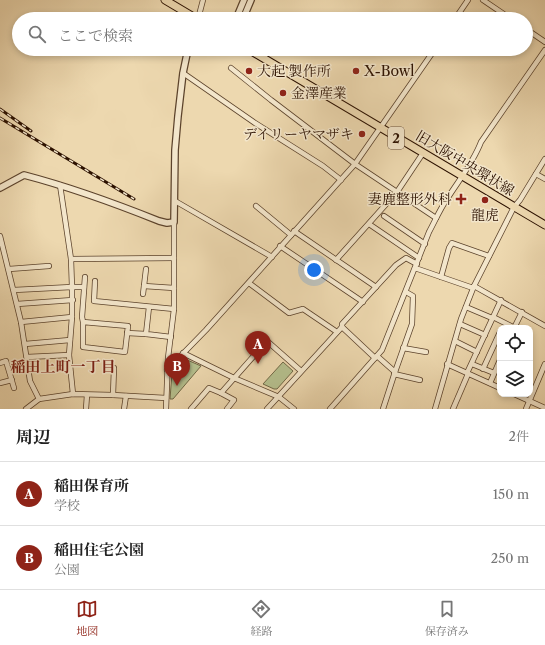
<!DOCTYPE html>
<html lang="ja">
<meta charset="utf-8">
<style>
:root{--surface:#fff;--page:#f2f2f2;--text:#222;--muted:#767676;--line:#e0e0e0;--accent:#8f2418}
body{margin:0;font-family:"Libre Caslon Text","Noto Serif JP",serif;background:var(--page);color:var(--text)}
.controls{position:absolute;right:12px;bottom:12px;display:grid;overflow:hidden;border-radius:8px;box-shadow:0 2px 6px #0003}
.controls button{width:36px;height:36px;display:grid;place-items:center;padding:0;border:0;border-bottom:1px solid var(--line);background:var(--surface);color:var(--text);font:20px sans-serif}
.you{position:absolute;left:314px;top:270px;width:14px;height:14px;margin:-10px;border:3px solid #fff;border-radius:50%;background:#1a73e8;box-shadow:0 0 0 6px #1a73e833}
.badge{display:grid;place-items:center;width:26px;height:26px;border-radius:50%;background:var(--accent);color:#fff;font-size:13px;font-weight:700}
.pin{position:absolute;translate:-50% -33px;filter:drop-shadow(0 1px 2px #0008)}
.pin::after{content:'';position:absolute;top:21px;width:14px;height:12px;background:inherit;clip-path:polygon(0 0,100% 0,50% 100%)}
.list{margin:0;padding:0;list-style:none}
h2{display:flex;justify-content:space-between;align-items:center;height:52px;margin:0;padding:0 16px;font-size:17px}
h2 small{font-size:13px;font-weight:400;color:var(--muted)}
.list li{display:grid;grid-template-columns:26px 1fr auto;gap:12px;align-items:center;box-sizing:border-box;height:64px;padding:0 16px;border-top:1px solid var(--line)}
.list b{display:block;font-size:15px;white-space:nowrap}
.list p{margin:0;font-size:13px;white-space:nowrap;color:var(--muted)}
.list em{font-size:13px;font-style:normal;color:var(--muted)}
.icon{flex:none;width:22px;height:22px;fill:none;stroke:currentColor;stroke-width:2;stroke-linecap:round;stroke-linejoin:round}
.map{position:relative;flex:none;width:545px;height:409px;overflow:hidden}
.search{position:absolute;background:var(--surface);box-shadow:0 2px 6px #0003;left:12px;right:12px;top:12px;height:44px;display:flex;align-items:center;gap:10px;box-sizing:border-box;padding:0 14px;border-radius:22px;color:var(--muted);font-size:15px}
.sheet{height:180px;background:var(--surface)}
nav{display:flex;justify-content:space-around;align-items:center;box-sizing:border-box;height:56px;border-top:1px solid var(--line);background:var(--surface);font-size:11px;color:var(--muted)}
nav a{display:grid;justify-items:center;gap:2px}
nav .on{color:var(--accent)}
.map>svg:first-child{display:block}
.green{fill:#b5bf8d;stroke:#706846}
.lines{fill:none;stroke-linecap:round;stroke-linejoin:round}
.minor-casing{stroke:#5c432c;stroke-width:6}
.tertiary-casing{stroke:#5c432c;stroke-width:8}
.primary-casing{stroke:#2c1100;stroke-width:9}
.minor{stroke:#f3e6cb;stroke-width:4.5}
.tertiary{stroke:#f3e6cb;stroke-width:5.5}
.primary{stroke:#edd8af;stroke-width:7}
.rail-casing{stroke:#2c1100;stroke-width:3}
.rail{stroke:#f3e6cb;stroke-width:1.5;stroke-dasharray:4.5;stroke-linecap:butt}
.poi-dot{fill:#8f2418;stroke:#f3e6cb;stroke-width:1.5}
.labels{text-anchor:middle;stroke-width:3;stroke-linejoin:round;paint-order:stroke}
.shield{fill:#f3e6cb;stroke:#68513d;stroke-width:1}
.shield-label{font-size:13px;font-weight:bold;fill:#2c1100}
.poi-label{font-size:14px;fill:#2c1100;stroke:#f3e6cb;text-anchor:start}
.street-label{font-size:14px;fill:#2c1100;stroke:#f3e6cb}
.neighbourhood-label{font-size:15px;font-weight:bold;fill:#7a1f14;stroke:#f3e6cb}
</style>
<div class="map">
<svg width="545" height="409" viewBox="0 0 545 409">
<rect width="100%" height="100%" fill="#edd8af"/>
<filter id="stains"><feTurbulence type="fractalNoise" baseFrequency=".005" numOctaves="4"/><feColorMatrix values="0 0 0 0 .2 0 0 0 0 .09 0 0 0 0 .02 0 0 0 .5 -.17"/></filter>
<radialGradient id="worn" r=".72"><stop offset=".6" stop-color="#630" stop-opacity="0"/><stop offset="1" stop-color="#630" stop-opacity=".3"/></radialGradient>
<g class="green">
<path d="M 185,359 L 201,366 L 173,399 L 170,399 L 172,373 Z"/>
<path d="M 283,362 L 293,371 L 277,389 L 274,389 L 263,384 Z"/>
</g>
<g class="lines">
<g class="minor-casing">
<g id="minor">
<path d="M 483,0 L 511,19"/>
<path d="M 198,19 L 203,0"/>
<path d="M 455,19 L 468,0"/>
<path d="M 526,29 L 545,42"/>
<path d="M 231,68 L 271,100 L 355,164 L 436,218"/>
<path d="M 183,73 L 255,123 L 323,166 L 341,180"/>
<path d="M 536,174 L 545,179"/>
<path d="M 60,185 L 71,259 L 72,287 L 84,287"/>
<path d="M 175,201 L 272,257"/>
<path d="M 256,206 L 291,235"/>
<path d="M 384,216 L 425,244"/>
<path d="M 369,224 L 419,258"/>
<path d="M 294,231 L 376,287"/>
<path d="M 0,236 L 21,322 L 30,381 L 39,399"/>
<path d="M 280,246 L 363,302"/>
<path d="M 71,259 L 174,258"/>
<path d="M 336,260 L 397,192 L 423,153"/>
<path d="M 415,268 L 473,288"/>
<path d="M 9,269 L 49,266"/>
<path d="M 441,277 L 449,248 L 452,243 L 489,256"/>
<path d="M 95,281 L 94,301 L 174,309"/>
<path d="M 249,283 L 289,313 L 303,309 L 337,332"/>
<path d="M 144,286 L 174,288"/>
<path d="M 474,286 L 545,326"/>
<path d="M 14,290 L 72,287 L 72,317 L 69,355 L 73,394"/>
<path d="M 143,294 L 146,269"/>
<path d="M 17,304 L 73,300"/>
<path d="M 149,307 L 146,334 L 171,337"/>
<path d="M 466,307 L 492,318"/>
<path d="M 493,317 L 515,328"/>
<path d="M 21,322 L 72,317"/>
<path d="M 83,322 L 128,326 L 125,352 L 83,347 L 83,322 L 82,317 L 85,277"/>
<path d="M 460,324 L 485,335"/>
<path d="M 342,327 L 342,324 L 396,265 L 406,258 L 417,264"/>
<path d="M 514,328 L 522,312"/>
<path d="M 127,333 L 146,334"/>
<path d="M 455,341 L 477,352"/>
<path d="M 25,344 L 70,340"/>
<path d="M 403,348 L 426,352"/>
<path d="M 183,353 L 234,378 L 279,397 L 294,409"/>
<path d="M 377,356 L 395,372"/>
<path d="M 27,357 L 69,355"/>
<path d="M 0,363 L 6,361 L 14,388"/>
<path d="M 447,364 L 500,388"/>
<path d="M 472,364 L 494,373"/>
<path d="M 483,369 L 500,332"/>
<path d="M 167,370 L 206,330 L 355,164 L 435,49"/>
<path d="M 467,373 L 501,300"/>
<path d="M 394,374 L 420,380"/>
<path d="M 0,383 L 12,380"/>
<path d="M 490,383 L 500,360"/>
<path d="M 221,393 L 234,400 L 227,409"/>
<path d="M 514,394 L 545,408"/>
<path d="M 113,395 L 114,368"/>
<path d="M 26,409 L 39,399 L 73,394 L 113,395 L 166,398"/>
<path d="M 86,409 L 87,395"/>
<path d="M 124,409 L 126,396"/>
<path d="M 166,409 L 168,358 L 174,309 L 174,222"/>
<path d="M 191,409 L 209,388 L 221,393 L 267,341 L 301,371"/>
<path d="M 267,409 L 342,327 L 375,358"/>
<path d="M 330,409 L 382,350 L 429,232 C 435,221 440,209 447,199 C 459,180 473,163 481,142 L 545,50"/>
<path d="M 383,409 L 395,372 L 412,324 L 413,296 L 406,292"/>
<path d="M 435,409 L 461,319 L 474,286 L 514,207 L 520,200 L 545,159"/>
<path d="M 453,409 L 468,374"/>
<path d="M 526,409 L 545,364"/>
</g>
</g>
<g class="tertiary-casing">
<g id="tertiary">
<path d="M 236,19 L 244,0"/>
<path d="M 243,19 L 251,0"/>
<path d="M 0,188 L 24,175 C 70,187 114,203 159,221 L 167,223 L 174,222 L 175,150 L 178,116 L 183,73 L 188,49"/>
</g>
</g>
<g class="primary-casing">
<g id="primary">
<path d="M 165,0 L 197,19"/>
<path d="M 248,49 L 545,225"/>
</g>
</g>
<use href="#minor" class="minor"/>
<use href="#tertiary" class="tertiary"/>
<use href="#primary" class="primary"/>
<g class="rail-casing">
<g id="rail">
<path d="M 0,109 L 31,131"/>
<path d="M 0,118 L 134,199"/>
</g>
</g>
<use href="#rail" class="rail"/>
</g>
<g class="poi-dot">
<circle cx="249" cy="71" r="4"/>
<circle cx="356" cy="71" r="4"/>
<circle cx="283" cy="93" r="4"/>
<circle cx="362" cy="134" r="4"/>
<path d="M459 193h4v4h4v4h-4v4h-4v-4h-4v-4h4z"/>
<circle cx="485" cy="200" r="4"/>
</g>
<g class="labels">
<rect class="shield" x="388" y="127" width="16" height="22" rx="3"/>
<g class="shield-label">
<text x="396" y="143">2</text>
</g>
<g class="poi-label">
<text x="257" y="76">大起 製作所</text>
<text x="364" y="76">X-Bowl</text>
<text x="291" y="98">金澤産業</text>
<text x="354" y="139" text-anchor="end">デイリーヤマザキ</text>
<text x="452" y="204" text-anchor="end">妻鹿整形外科</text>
<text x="485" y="220" text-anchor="middle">龍虎</text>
</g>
<g class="street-label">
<text transform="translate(465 163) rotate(31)" y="5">旧大阪中央環状線</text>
</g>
<g class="neighbourhood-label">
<text x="63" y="372">稲田上町一丁目</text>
</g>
</g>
<rect width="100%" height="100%" filter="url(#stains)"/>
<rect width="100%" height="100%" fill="url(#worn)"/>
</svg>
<div class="controls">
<button><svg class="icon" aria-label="locate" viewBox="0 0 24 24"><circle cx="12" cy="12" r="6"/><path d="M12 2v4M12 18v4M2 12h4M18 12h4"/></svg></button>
<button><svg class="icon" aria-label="layers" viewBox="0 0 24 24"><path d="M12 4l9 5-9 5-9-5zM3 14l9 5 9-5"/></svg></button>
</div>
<div class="you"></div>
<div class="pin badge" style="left:258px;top:364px">A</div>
<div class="pin badge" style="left:177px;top:386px">B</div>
<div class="search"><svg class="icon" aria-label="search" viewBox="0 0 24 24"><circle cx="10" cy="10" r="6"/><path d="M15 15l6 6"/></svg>ここで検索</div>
</div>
<section class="sheet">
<h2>周辺<small>2件</small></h2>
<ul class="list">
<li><span class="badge">A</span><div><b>稲田保育所</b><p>学校</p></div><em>150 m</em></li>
<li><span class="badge">B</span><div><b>稲田住宅公園</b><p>公園</p></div><em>250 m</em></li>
</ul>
</section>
<nav>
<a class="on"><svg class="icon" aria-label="map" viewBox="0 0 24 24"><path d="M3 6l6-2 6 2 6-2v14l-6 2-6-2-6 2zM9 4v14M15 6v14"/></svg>地図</a>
<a><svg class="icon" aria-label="directions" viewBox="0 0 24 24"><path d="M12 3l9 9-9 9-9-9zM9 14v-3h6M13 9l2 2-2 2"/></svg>経路</a>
<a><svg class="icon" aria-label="saved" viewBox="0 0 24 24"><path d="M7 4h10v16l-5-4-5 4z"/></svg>保存済み</a>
</nav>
